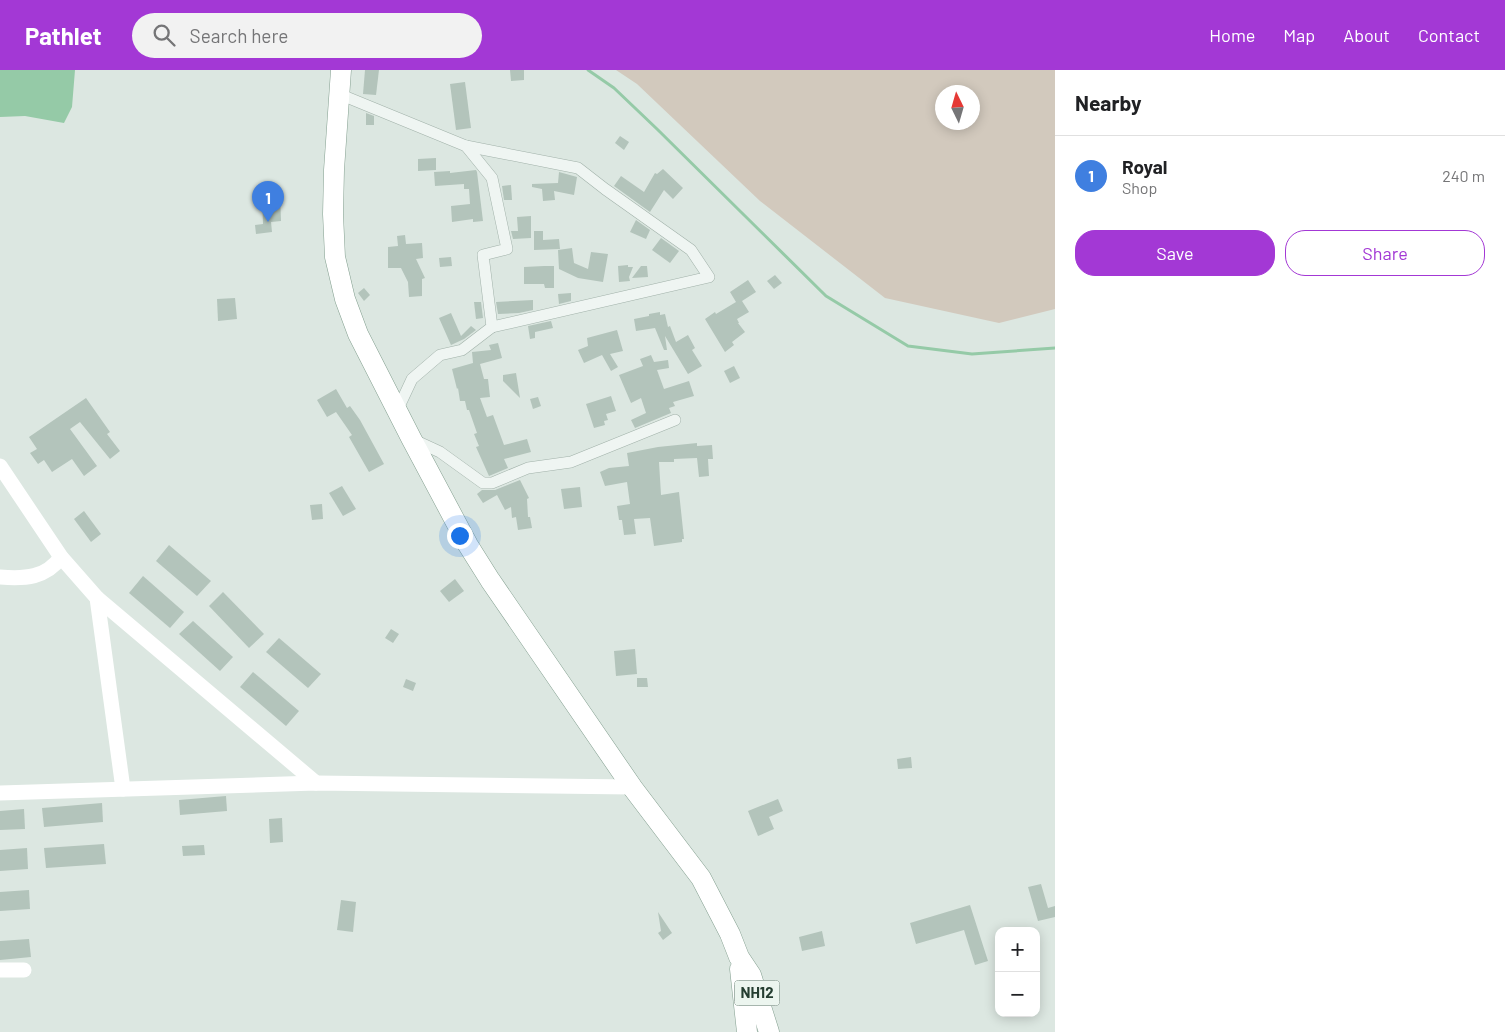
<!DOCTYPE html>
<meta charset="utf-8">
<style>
:root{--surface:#fff;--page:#f2f2f2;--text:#202124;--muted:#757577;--line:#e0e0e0;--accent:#a338d5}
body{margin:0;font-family:Barlow,sans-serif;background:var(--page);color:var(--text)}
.controls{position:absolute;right:15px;bottom:15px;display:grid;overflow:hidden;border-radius:10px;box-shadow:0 2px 12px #0003}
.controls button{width:45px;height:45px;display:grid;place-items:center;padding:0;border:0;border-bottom:1px solid var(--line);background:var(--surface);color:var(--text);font:25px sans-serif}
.compass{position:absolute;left:935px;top:15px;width:45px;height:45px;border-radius:50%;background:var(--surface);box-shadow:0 2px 12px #0003;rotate:355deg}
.you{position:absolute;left:459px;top:465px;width:18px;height:18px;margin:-12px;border:4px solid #fff;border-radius:50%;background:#1a73e8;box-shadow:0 0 0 8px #1a73e833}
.badge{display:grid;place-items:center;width:32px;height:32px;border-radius:50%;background:var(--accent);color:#fff;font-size:16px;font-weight:700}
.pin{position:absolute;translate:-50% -41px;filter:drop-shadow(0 1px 2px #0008)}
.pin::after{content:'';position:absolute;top:26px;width:18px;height:15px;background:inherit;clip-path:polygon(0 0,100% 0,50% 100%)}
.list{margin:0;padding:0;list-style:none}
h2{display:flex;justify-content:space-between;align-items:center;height:65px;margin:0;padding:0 20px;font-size:21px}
h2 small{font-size:16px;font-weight:400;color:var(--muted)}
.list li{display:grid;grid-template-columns:32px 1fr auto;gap:15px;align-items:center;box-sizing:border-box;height:80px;padding:0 20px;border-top:1px solid var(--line)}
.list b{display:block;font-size:19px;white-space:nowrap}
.list p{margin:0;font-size:16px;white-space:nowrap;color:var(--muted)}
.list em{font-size:16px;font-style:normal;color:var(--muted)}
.actions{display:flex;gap:10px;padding:15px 20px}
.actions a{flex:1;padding:11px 0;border:1px solid var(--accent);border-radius:20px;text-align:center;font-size:18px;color:var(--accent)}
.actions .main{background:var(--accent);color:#fff}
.icon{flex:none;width:28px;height:28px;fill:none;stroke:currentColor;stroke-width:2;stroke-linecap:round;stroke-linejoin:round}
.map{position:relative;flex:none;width:1055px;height:962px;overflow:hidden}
header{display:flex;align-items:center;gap:30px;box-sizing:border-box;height:70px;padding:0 25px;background:var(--accent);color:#fff}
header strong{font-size:24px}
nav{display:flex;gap:28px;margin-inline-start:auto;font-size:18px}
.search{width:350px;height:45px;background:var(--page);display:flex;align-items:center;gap:12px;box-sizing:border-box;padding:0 18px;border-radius:28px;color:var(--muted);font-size:19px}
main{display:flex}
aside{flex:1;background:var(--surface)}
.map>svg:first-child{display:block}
.green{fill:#d2c9bd;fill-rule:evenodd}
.water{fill:#95caa7}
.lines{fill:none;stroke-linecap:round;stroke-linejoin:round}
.stream{stroke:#95caa7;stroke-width:3}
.building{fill:#b3c4bb}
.street-casing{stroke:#a1b1a9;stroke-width:12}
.highway-casing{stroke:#839f8f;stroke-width:21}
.street{stroke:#eff5f2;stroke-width:11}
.secondary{stroke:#fff;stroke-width:15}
.highway{stroke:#fff;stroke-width:20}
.labels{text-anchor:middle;stroke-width:4;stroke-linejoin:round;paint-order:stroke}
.shield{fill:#ecf5ef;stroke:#61756a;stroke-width:1}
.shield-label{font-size:15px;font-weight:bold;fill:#253e31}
</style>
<header>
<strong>Pathlet</strong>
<div class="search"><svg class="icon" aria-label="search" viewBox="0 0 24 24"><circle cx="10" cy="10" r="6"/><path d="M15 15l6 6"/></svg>Search here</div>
<nav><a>Home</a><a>Map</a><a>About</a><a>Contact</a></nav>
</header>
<main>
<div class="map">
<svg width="1055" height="962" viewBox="0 0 1055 962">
<rect width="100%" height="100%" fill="#dce7e1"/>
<path class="green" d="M 616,0 L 1055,0 L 1055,239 L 999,253 L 885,228 L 760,131 L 637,14 ZM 942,22 L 972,22 L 972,52 L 942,52 Z"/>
<path class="water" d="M 0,0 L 75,0 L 72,37 L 64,53 L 25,46 L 0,47 Z"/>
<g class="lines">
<path class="stream" d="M 588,0 L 614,18 L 657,59 L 826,226 L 908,276 L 972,284 L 1055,278"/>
</g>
<g class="building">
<path d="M 365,0 L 379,0 L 376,25 L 363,24 Z"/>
<path d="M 510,0 L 524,0 L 524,10 L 511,11 Z"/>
<path d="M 465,12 L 471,58 L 456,60 L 450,14 Z"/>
<path d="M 366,43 L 374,46 L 374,55 L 366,55 Z"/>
<path d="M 620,66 L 629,72 L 624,80 L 615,73 Z"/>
<path d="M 436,88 L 436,100 L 418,101 L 418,89 Z"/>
<path d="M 663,99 L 683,118 L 673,129 L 664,120 L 650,142 L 614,116 L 621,106 L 644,122 L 655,103 L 657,104 Z"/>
<path d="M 476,100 L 477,102 L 483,151 L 473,152 L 473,149 L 452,152 L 451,136 L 470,134 L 469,119 L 464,119 L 464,114 L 435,116 L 434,102 L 450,101 L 450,103 Z"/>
<path d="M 559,102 L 577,107 L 574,125 L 554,121 L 555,130 L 543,131 L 542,119 L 532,117 L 532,114 L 558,113 Z"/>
<path d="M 511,115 L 512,130 L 504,130 L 502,116 Z"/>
<path d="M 280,122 L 281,151 L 271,152 L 272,162 L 256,164 L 255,155 L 263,154 L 262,123 Z"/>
<path d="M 531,146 L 531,168 L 513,169 L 511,161 L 518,161 L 517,147 Z"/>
<path d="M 636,150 L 650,160 L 646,169 L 630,162 Z"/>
<path d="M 534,161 L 543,161 L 543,170 L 559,169 L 560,179 L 534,180 Z"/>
<path d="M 405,165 L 406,174 L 422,173 L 423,188 L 416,189 L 425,208 L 422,209 L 422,226 L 409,227 L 408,212 L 401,198 L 388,198 L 388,177 L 398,176 L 397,166 Z"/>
<path d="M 661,168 L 679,181 L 670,193 L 652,180 Z"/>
<path d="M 572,178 L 574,193 L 588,199 L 591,182 L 608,184 L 603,212 L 578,208 L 559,199 L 558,180 Z"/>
<path d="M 451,187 L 452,196 L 440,197 L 439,188 Z"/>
<path d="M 628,195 L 628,197 L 633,197 L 629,207 L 630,211 L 619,212 L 618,196 Z"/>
<path d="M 544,196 L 554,196 L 554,218 L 545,218 L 544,214 L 524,214 L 524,197 Z"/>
<path d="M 641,196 L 647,196 L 648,207 L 632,208 Z"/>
<path d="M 775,205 L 782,213 L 774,219 L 767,211 Z"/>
<path d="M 748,210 L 756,222 L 742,231 L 749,242 L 737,249 L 739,253 L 738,253 L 745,262 L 732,272 L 734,275 L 725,282 L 705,249 L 715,242 L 716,244 L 736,232 L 730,222 Z"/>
<path d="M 364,218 L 370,225 L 364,231 L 358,223 Z"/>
<path d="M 571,223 L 571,231 L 559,234 L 558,224 Z"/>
<path d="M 235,228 L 237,249 L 218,251 L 217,229 Z"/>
<path d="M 533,230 L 533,240 L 519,243 L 498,244 L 496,232 Z"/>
<path d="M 474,232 L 481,232 L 483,248 L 476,249 Z"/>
<path d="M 660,242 L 660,245 L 665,244 L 668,257 L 670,256 L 676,272 L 688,265 L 695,278 L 692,280 L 702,296 L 688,304 L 665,266 L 667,280 L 664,280 L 655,258 L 636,261 L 634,249 L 649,246 L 649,244 Z"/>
<path d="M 451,243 L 461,266 L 471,256 L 476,260 L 464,269 L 451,275 L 439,248 Z"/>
<path d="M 551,251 L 553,258 L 535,262 L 535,268 L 530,269 L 528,256 Z"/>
<path d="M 617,260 L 623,281 L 610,284 L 618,297 L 611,301 L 602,285 L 584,293 L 578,280 L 588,276 L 587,268 Z"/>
<path d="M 498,273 L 502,288 L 480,294 L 484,309 L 488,309 L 490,327 L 480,328 L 487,347 L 493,345 L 504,375 L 527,369 L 531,382 L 504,389 L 508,398 L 489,406 L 476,377 L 479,376 L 474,364 L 477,363 L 469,340 L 467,340 L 465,331 L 460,331 L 458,318 L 457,319 L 452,299 L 473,293 L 472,282 L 491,280 L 489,275 Z"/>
<path d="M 651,285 L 654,292 L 668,290 L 669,298 L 657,300 L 664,319 L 689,311 L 694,326 L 673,332 L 675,336 L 669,338 L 671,343 L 635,358 L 631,350 L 646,343 L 641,328 L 631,333 L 619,305 L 643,296 L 640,289 Z"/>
<path d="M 734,296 L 740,308 L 730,313 L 724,301 Z"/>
<path d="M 516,303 L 520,328 L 503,311 L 503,305 Z"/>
<path d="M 336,319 L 347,338 L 350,336 L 360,350 L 384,394 L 369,402 L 349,367 L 352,365 L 336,342 L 327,347 L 317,330 Z"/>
<path d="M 611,326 L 616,341 L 606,344 L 608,350 L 604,351 L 605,355 L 594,358 L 586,334 Z"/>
<path d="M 538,327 L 541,336 L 533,339 L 530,329 Z"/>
<path d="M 86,328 L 110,362 L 107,364 L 120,381 L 110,389 L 80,352 L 70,359 L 97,396 L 84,406 L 72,389 L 52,402 L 44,390 L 38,394 L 30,383 L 37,379 L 29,367 Z"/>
<path d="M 697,373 L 697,376 L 712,375 L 713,389 L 708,389 L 709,406 L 699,407 L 697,388 L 674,389 L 674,392 L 659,392 L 661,425 L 679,422 L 684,469 L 682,469 L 682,472 L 654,476 L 650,448 L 634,449 L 636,464 L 624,465 L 622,450 L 619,450 L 617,436 L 630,434 L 627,412 L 605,416 L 600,402 L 609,398 L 629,396 L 627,383 L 658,377 Z"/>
<path d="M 520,410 L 529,428 L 527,429 L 528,447 L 530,447 L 532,458 L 518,460 L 516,447 L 512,448 L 511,437 L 505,440 L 497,425 L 483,433 L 477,424 L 482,420 L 495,420 Z"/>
<path d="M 342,416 L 356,439 L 343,446 L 329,423 Z"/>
<path d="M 580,417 L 582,437 L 564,439 L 561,419 Z"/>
<path d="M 322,434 L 323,449 L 312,450 L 310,435 Z"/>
<path d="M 84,441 L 101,464 L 91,472 L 74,449 Z"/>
<path d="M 169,475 L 211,511 L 197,526 L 156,491 Z"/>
<path d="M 143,506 L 184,542 L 170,558 L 129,523 Z"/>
<path d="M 455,509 L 464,521 L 449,532 L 440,521 Z"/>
<path d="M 223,522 L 264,564 L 249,578 L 209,536 Z"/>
<path d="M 193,551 L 233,587 L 220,601 L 179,564 Z"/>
<path d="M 391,559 L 399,564 L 393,573 L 385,568 Z"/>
<path d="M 279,568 L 321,604 L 308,618 L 266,582 Z"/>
<path d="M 635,579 L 637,604 L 616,606 L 614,581 Z"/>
<path d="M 253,602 L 299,641 L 286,656 L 240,617 Z"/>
<path d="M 637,608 L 647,608 L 648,617 L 637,617 Z"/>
<path d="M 406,609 L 416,613 L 413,621 L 403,617 Z"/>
<path d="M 911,687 L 912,698 L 898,699 L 897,689 Z"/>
<path d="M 226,726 L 227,741 L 180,745 L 179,730 Z"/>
<path d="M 778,729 L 783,741 L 769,747 L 774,759 L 758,766 L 748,741 Z"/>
<path d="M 102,733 L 103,752 L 44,757 L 42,738 Z"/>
<path d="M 24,739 L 25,759 L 0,760 L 0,741 Z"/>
<path d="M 282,748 L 283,772 L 270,773 L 269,749 Z"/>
<path d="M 104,774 L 106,794 L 46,798 L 44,778 Z"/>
<path d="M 204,775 L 205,785 L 183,786 L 182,776 Z"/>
<path d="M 27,778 L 28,799 L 0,801 L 0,780 Z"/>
<path d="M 1041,814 L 1048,838 L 1055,836 L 1055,847 L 1038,851 L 1028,817 Z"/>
<path d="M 29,820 L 30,839 L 0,841 L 0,822 Z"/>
<path d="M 341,830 L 356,832 L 353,862 L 337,860 Z"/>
<path d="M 970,835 L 988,891 L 975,895 L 964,860 L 916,874 L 910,853 Z"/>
<path d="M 658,842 L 672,863 L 663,870 L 658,863 L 661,861 Z"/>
<path d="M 822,861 L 825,876 L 802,881 L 799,867 Z"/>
<path d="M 29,869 L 31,887 L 0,890 L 0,871 Z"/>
</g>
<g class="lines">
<g class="street-casing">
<g id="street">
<path d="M 339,24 L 466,76 L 492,108 L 507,179 L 483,185 L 492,257 L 462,280 L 440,285 L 412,309 L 397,341"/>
<path d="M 466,76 L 578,98 L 605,119 L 691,180 L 709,207 L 492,257"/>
<path d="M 414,370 L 440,382 L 483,413 L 492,413 L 528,398 L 571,392 L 675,350"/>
</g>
</g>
<g class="highway-casing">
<g id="highway">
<path d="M 341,0 L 334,100 L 333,144 L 335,187 L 345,229 L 358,264 L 411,368 L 468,475 L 490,510 L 632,717 L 701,808 L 730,864 L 739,887 L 751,905 L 769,962"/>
<path d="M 740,899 L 747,962"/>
</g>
</g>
<use href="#street" class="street"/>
<g class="secondary">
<path d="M 0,396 L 61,487 L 97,528 L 123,719"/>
<path d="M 0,507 C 25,509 46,508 61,487"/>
<path d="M 97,528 L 316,713"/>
<path d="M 0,723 L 316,713 L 632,717"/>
<path d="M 0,900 L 24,900"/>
</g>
<use href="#highway" class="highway"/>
</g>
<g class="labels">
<rect class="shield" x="734.5" y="910.5" width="45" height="25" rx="4"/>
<g class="shield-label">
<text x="757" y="928">NH12</text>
</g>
</g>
</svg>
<div class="controls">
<button>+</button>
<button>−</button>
</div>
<svg class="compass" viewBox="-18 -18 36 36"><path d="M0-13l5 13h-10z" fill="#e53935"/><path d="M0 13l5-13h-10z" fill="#757577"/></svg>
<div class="you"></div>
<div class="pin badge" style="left:268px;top:152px;background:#3f7fe0">1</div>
</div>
<aside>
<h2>Nearby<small></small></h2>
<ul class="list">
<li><span class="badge" style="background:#3f7fe0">1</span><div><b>Royal</b><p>Shop</p></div><em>240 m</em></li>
</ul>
<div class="actions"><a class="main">Save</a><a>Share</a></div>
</aside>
</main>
